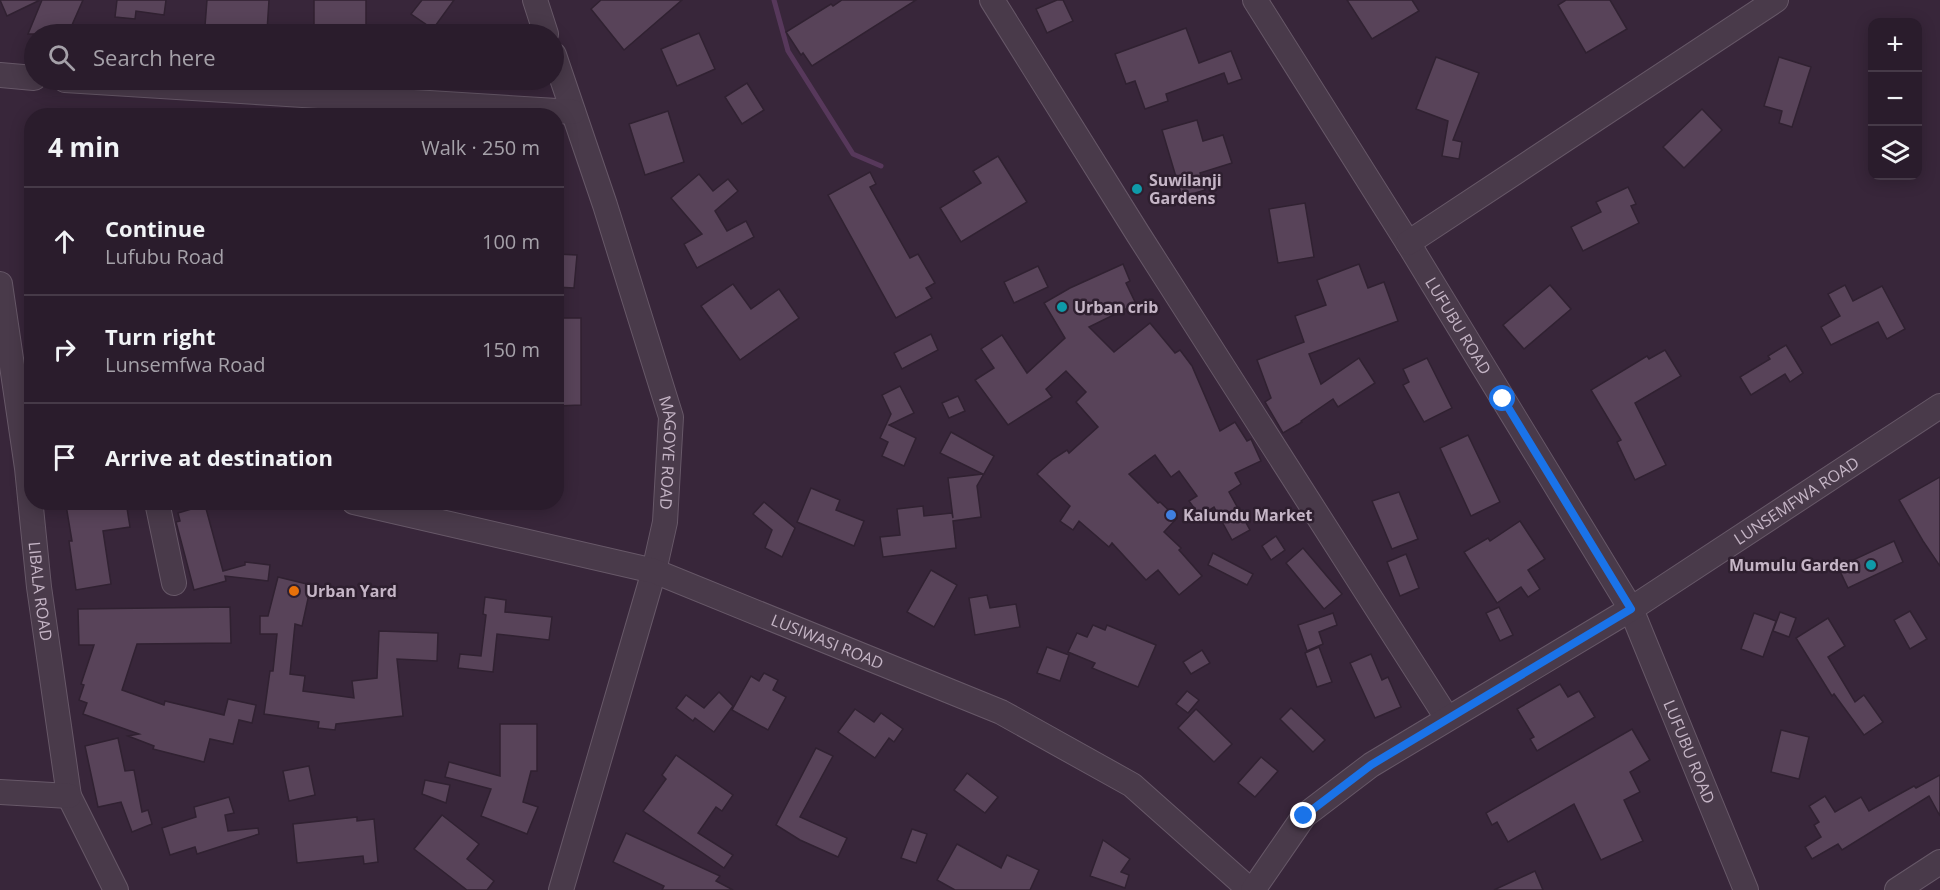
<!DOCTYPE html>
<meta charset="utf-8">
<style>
:root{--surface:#2a1c2c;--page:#322534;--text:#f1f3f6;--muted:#a5a1a9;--line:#463a48}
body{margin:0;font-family:"Open Sans",sans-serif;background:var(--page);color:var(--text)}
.controls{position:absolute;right:18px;top:18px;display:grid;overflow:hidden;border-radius:12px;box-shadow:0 3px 15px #0003}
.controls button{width:54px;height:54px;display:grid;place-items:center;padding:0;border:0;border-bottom:2px solid var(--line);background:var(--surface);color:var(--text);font:30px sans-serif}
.stop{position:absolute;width:18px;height:18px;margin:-14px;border:4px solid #1a73e8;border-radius:50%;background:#fff}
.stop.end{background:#1a73e8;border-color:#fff;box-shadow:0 2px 6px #0008}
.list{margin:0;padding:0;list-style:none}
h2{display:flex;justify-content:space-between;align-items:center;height:78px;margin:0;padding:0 24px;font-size:26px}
h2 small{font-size:20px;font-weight:400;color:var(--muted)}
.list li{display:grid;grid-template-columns:39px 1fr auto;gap:18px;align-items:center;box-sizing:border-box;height:108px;padding:0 24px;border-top:2px solid var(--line)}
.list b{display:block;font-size:22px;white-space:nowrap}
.list p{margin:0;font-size:20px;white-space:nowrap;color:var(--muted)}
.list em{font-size:20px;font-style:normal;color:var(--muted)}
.icon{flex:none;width:33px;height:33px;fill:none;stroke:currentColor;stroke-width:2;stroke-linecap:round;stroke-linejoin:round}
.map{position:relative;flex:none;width:1940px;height:890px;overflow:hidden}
.search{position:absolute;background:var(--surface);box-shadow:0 3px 15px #0003;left:24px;top:24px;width:540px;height:66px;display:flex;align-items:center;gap:15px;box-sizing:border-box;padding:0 21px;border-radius:33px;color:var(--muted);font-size:22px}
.panel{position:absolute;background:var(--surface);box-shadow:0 3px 15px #0003;left:24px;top:108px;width:540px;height:402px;border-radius:24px}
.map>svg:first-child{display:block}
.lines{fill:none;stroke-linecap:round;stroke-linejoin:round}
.stream{stroke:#57385b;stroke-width:5}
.building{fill:#584359;stroke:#302131;stroke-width:1.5}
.minor-casing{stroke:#675868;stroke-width:26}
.minor{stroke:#493a4a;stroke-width:24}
.route{stroke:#1a73e8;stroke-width:8}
.culture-dot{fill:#0f9aa8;stroke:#2e1f2f;stroke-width:2}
.shop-dot{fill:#3f7fe0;stroke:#2e1f2f;stroke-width:2}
.food-dot{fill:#e8710a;stroke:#2e1f2f;stroke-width:2}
.labels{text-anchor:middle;stroke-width:5;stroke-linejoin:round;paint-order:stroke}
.poi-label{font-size:16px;font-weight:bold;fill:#c5b5c6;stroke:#2e1f2f;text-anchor:start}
.street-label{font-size:16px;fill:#c5b5c6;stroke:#2e1f2f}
</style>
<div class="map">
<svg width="1940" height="890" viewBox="0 0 1940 890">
<rect width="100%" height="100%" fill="#38263a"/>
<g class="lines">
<path class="stream" d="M 774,0 L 788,51 L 853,154 L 881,166"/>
</g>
<g class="building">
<path d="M 0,0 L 40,0 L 7,16 Z"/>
<path d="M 42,0 L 83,0 L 68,34 L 28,34 Z"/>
<path d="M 117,0 L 166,0 L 164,15 L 136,11 L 135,19 L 115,17 Z"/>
<path d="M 207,0 L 269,0 L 267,31 L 205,26 Z"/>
<path d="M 314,0 L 366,0 L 366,29 L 314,30 Z"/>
<path d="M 422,0 L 454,0 L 433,29 L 411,14 Z"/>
<path d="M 601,0 L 682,0 L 624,50 L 591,9 Z"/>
<path d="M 842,0 L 916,0 L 812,66 L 803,53 L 801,55 L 786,32 L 831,4 L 833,6 Z"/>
<path d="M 1057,0 L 1063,0 L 1073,21 L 1047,33 L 1036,9 Z"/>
<path d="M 1347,0 L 1412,0 L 1419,11 L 1372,39 Z"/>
<path d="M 1566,0 L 1610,0 L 1627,29 L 1586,53 L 1558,5 Z"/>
<path d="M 1186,28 L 1199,63 L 1231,51 L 1242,79 L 1228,84 L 1224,73 L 1166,94 L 1168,101 L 1145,109 L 1135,81 L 1126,84 L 1115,54 Z"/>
<path d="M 699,33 L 715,69 L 677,86 L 661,49 Z"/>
<path d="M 1436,57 L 1479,73 L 1453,140 L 1462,142 L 1459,159 L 1442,156 L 1448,121 L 1416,109 Z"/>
<path d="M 1779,57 L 1811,67 L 1792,127 L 1779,123 L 1782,111 L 1764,106 Z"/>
<path d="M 747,83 L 764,110 L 742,124 L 725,97 Z"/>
<path d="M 1702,109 L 1722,130 L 1684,168 L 1663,147 Z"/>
<path d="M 668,111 L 684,162 L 645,175 L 629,124 Z"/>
<path d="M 1197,120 L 1203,141 L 1223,135 L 1232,163 L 1200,173 L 1205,190 L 1182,197 L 1162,130 Z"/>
<path d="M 998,156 L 1027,202 L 961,242 L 940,208 L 981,183 L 973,171 Z"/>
<path d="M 870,172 L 876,184 L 870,187 L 910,258 L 918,254 L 935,283 L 926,288 L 932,298 L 896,318 L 828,195 Z"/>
<path d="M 699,174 L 713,191 L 728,179 L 738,191 L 715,211 L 727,231 L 746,221 L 754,237 L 697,268 L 684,244 L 702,234 L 671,198 Z"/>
<path d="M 1628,187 L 1636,204 L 1631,206 L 1639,223 L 1583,251 L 1571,227 L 1601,212 L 1596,202 Z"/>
<path d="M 1305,203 L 1314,257 L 1278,263 L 1269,209 Z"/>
<path d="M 556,254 L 577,255 L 574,288 L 556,287 Z"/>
<path d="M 1123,264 L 1130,281 L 1126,283 L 1136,304 L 1089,327 L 1114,352 L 1150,323 L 1175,353 L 1180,350 L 1192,366 L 1220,431 L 1235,422 L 1247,441 L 1251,439 L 1261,461 L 1235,473 L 1241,484 L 1229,492 L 1250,530 L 1232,540 L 1214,507 L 1200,516 L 1189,501 L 1197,496 L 1179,471 L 1171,477 L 1155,455 L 1129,474 L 1158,503 L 1160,502 L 1177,518 L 1164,532 L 1181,548 L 1179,550 L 1202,576 L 1179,595 L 1158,570 L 1146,580 L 1112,543 L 1109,547 L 1079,521 L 1073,530 L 1060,521 L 1070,506 L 1037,474 L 1053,459 L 1067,450 L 1069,453 L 1098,427 L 1076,402 L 1086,392 L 1066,371 L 1046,389 L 1052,397 L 1008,425 L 975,380 L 994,368 L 981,349 L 1002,335 L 1027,373 L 1065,338 L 1044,303 L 1070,288 Z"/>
<path d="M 1359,264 L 1368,288 L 1384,282 L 1398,321 L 1309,354 L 1321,384 L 1359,358 L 1375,383 L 1338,407 L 1333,399 L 1301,421 L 1302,422 L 1283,433 L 1265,402 L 1271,398 L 1257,360 L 1304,342 L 1295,316 L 1326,305 L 1317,280 Z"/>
<path d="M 1038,266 L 1048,287 L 1014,303 L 1004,282 Z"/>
<path d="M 733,284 L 751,309 L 779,289 L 799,318 L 740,360 L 701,306 Z"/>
<path d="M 1550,285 L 1571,309 L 1524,349 L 1503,325 Z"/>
<path d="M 1845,285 L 1853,301 L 1882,286 L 1905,329 L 1887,339 L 1878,322 L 1831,345 L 1821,327 L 1840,316 L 1828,294 Z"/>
<path d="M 556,318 L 581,318 L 581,405 L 556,406 Z"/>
<path d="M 931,334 L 938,350 L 902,369 L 894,353 Z"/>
<path d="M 1786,345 L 1803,373 L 1790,382 L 1785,374 L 1751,395 L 1740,377 L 1770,359 L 1768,356 Z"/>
<path d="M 1665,350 L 1681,376 L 1635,403 L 1666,465 L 1635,480 L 1617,442 L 1621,440 L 1591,390 L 1647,356 L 1649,359 Z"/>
<path d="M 1427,358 L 1452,408 L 1424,422 L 1403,385 L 1409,382 L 1403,369 Z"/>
<path d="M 900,386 L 914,413 L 889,425 L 916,438 L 904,466 L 882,456 L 888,442 L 880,438 L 891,414 L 882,395 Z"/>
<path d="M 958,396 L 965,411 L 949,418 L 942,403 Z"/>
<path d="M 951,432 L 994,456 L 977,486 L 981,517 L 953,521 L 956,548 L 883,557 L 880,537 L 900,535 L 897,509 L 923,506 L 924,516 L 952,513 L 953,518 L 948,478 L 983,474 L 940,453 Z"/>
<path d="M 1468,435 L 1500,502 L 1471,516 L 1440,448 Z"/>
<path d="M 1940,477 L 1940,566 L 1923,541 L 1899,500 Z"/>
<path d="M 811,488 L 840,500 L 836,510 L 864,521 L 854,546 L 797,522 Z"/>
<path d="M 1399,492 L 1418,539 L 1392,549 L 1372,501 Z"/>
<path d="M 80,502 L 126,502 L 130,527 L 103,531 L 111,584 L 76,590 L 69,541 L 72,541 L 66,505 Z"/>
<path d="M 764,502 L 795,528 L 782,557 L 765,548 L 772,530 L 753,514 Z"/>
<path d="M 205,505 L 223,571 L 245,565 L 245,562 L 270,565 L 268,581 L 225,576 L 226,581 L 194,590 L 176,522 L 180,521 L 178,513 Z"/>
<path d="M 1520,521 L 1545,559 L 1528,570 L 1540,589 L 1528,597 L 1521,587 L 1497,603 L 1464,552 L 1488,538 L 1490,541 Z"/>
<path d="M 1276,536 L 1285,550 L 1271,560 L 1262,546 Z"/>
<path d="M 1894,541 L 1903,562 L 1848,588 L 1838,567 Z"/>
<path d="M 1303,548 L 1342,594 L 1324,609 L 1286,563 Z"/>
<path d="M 1213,553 L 1253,574 L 1247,585 L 1208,565 Z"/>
<path d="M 1406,554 L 1419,588 L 1400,596 L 1387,562 Z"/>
<path d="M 931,570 L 957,585 L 934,627 L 907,612 Z"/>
<path d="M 278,577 L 311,585 L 302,626 L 295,624 L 290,674 L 305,676 L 303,691 L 354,698 L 352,681 L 377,678 L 379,631 L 438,633 L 437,661 L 397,659 L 403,716 L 336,724 L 335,730 L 318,728 L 319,722 L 264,714 L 270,671 L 273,671 L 277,634 L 260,634 L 260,616 L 268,616 Z"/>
<path d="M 987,595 L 990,608 L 1016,604 L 1020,627 L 975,635 L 969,598 Z"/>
<path d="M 485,597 L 506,600 L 505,612 L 552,617 L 549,640 L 497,634 L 493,672 L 458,668 L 460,654 L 481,656 L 486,615 L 483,614 Z"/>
<path d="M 230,607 L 231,643 L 137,644 L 122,690 L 164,705 L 165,701 L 224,715 L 228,699 L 256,705 L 252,723 L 239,720 L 233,744 L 210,739 L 204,762 L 153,749 L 154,746 L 128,736 L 139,734 L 83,714 L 87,703 L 79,700 L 84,685 L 81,684 L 94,645 L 79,645 L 78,609 Z"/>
<path d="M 1499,607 L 1513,635 L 1500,641 L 1486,613 Z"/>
<path d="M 1910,611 L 1927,639 L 1910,649 L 1894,620 Z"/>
<path d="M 1780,612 L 1796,618 L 1789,637 L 1773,631 Z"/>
<path d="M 1333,613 L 1337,625 L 1319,632 L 1323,644 L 1307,651 L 1298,625 Z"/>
<path d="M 1754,613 L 1776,621 L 1763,657 L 1741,649 Z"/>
<path d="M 1828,618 L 1845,646 L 1828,657 L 1855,702 L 1864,695 L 1883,722 L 1864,735 L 1834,694 L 1832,696 L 1796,638 Z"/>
<path d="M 1093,625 L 1105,630 L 1107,625 L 1156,645 L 1138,687 L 1092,668 L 1095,663 L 1068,652 L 1077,633 L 1087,637 Z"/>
<path d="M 1047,647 L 1069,655 L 1060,681 L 1037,673 Z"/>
<path d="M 1319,647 L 1332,682 L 1317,687 L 1305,653 Z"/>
<path d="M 1202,650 L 1210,663 L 1191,674 L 1183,662 Z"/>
<path d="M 1371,654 L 1382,680 L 1388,677 L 1401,707 L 1375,718 L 1350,663 Z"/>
<path d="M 764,673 L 778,680 L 773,690 L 786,697 L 768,730 L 732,710 L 751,676 L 759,681 Z"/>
<path d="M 1560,684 L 1568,697 L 1579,691 L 1595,717 L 1537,751 L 1530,739 L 1534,737 L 1517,709 Z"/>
<path d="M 1187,691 L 1199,700 L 1188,713 L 1176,704 Z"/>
<path d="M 719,692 L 733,706 L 714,732 L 695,718 L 693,721 L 676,708 L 686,695 L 704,708 Z"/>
<path d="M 1291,708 L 1325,740 L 1313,752 L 1280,719 Z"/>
<path d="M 855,709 L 874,722 L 881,713 L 903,729 L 894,742 L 889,738 L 875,758 L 838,732 Z"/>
<path d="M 1196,709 L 1232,744 L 1214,762 L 1178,728 Z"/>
<path d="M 500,724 L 537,724 L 537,771 L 531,771 L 523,802 L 538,807 L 527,834 L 481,816 L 491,789 L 445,777 L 449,762 L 500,776 Z"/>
<path d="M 1632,729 L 1650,760 L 1630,772 L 1640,792 L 1624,800 L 1643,841 L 1601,860 L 1574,804 L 1508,842 L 1497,822 L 1492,825 L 1486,813 Z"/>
<path d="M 1781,730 L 1809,737 L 1799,779 L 1771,772 Z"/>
<path d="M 118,738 L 125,771 L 134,770 L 142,812 L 148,810 L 152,824 L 132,832 L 121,802 L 98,807 L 85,746 Z"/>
<path d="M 816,748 L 833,756 L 800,817 L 847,838 L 838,857 L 800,840 L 776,825 Z"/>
<path d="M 676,755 L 733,795 L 722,811 L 716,807 L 698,833 L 733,855 L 724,868 L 643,811 L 666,779 L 662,775 Z"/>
<path d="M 1261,757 L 1278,771 L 1255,797 L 1238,783 Z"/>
<path d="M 309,766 L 315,795 L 289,801 L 283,771 Z"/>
<path d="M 967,773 L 998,797 L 985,813 L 954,790 Z"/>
<path d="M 1940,775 L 1940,816 L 1929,796 L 1842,850 L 1838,844 L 1812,859 L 1805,847 L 1821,837 L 1814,825 L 1819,822 L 1809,806 L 1825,796 L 1835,812 L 1861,797 L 1869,811 L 1914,786 L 1916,788 Z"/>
<path d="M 425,780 L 450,785 L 446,803 L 422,794 Z"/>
<path d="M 229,797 L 234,813 L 225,815 L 228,831 L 258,828 L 259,834 L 197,854 L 195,847 L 170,855 L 162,828 L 196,817 L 194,807 Z"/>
<path d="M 442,815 L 479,844 L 467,859 L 494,881 L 487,890 L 467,890 L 414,849 Z"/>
<path d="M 357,817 L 357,821 L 374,819 L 378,862 L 364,864 L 363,856 L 297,863 L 293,824 Z"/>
<path d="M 912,829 L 927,834 L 916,863 L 901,858 Z"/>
<path d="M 626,833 L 720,876 L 716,881 L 733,890 L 662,890 L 664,886 L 613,862 Z"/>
<path d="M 1103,840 L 1130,859 L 1121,872 L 1129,875 L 1125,888 L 1090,876 Z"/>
<path d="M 957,844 L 1001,868 L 1007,855 L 1039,870 L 1030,890 L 955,890 L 937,880 Z"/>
<path d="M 1535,871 L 1543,890 L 1494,890 Z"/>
</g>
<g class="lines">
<g class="minor-casing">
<g id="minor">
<path d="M 535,0 L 546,34"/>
<path d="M 992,0 L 1138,234 L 1447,718"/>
<path id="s1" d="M 1255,0 L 1408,243 L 1631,609 L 1746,890"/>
<path id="s2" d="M 554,55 L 605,205 L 671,417 L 665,522 L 654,571 L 561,890"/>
<path d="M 0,75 L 34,78"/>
<path d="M 65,80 L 573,112"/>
<path d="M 1408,243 L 1776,0"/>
<path id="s3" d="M 0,284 L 27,468 L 39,587 L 69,796 L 116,890"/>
<path d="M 157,502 L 174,583"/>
<path id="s4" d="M 354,502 L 654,571 L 1001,712 L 1132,785 L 1250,890"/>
<path d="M 0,792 L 69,796"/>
<path id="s5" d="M 1253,890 L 1304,816 L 1371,765 L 1631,609 L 1940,406"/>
<path d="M 1897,890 L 1940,862"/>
</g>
</g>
<use href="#minor" class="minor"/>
</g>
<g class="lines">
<path class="route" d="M 1304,816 L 1371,765 L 1631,609 L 1503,399"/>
</g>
<g class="culture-dot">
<circle cx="1137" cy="189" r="6"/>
<circle cx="1062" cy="307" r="6"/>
<circle cx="1871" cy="565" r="6"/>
</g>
<circle class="shop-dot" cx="1171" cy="515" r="6"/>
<circle class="food-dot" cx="294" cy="591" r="6"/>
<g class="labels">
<g class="poi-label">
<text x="1149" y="186">Suwilanji<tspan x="1149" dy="18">Gardens</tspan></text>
<text x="1074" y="313">Urban crib</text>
<text x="1183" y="521">Kalundu Market</text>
<text x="1859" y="571" text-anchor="end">Mumulu Garden</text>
<text x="306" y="597">Urban Yard</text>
</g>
<g class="street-label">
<text dy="6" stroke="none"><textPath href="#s1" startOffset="384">LUFUBU ROAD</textPath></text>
<text dy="6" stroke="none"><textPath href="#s2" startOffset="416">MAGOYE ROAD</textPath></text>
<text dy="6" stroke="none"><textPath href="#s5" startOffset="675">LUNSEMFWA ROAD</textPath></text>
<text dy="6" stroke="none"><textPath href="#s3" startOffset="310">LIBALA ROAD</textPath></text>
<text dy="6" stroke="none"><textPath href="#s4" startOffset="495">LUSIWASI ROAD</textPath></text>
<text dy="6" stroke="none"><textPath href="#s1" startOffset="870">LUFUBU ROAD</textPath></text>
</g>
</g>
</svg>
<div class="controls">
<button>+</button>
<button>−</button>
<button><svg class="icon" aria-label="layers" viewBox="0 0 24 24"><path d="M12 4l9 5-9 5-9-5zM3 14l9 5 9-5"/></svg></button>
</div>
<div class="stop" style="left:1503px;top:399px"></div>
<div class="stop end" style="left:1304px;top:816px"></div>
<div class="search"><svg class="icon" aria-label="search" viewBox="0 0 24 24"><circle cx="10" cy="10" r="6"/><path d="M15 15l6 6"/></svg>Search here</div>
<section class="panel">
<h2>4 min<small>Walk · 250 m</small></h2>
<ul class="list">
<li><svg class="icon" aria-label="ahead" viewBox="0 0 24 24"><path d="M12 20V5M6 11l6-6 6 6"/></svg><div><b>Continue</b><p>Lufubu Road</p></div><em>100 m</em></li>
<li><svg class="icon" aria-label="right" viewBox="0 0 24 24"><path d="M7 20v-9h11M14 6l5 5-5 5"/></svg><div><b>Turn right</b><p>Lunsemfwa Road</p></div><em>150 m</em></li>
<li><svg class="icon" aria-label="arrive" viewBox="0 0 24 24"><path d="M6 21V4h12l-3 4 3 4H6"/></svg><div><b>Arrive at destination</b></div></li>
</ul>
</section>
</div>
